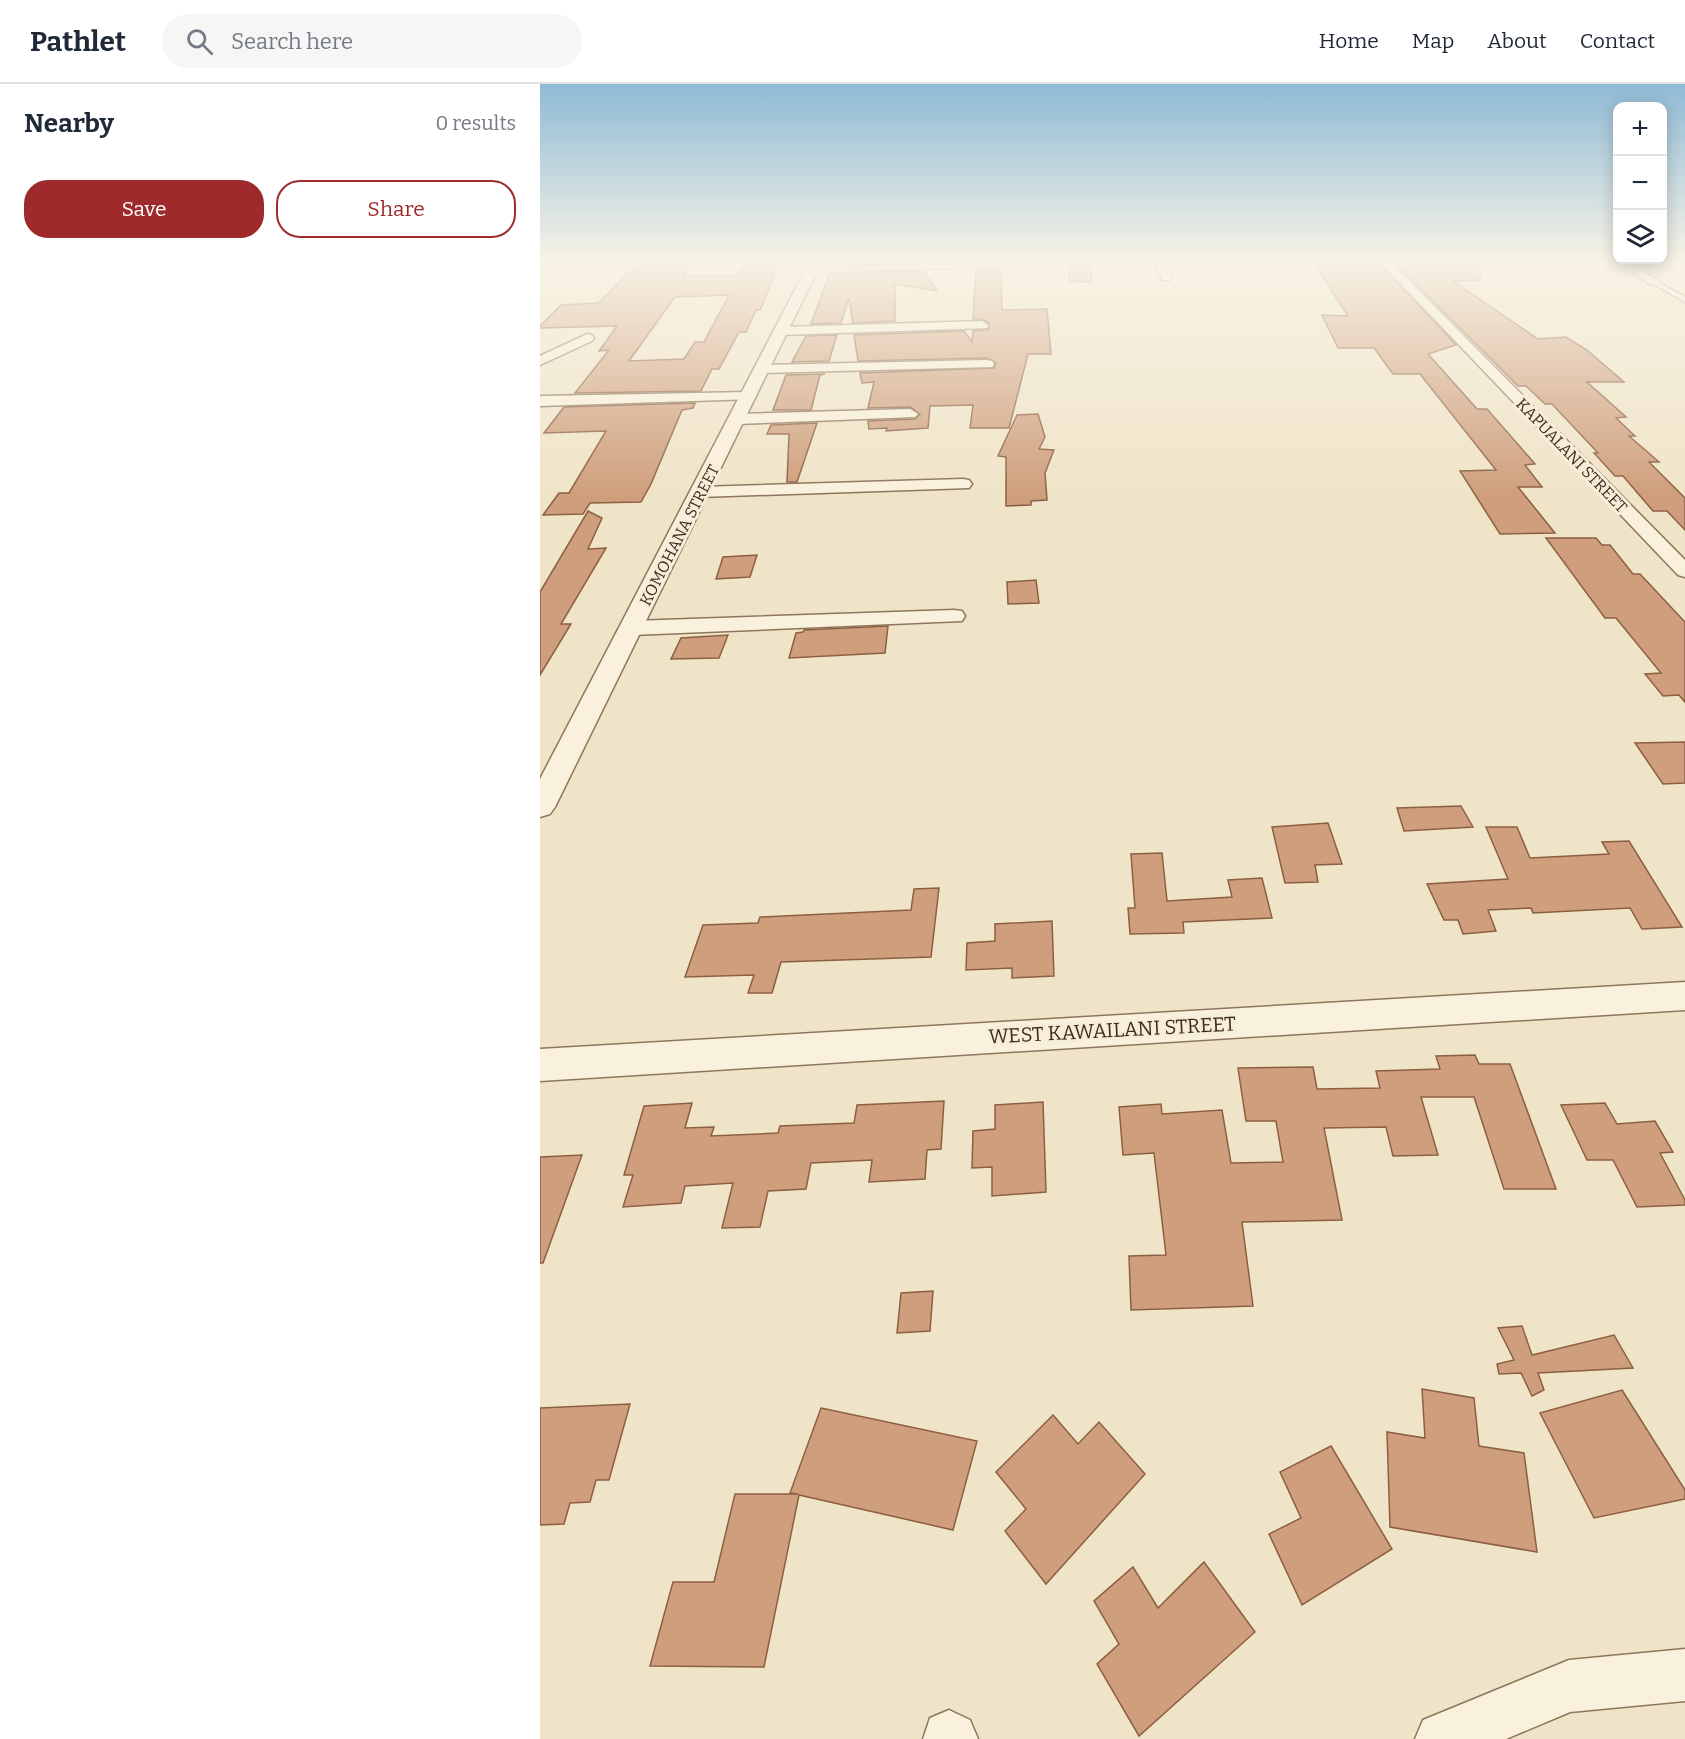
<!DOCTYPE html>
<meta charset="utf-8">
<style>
:root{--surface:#fff;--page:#f6f6f7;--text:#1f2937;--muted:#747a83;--line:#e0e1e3;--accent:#9e2a2b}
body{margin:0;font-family:Bitter,serif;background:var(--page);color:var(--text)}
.controls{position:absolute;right:18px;top:18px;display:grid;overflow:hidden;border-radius:12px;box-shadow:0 3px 15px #0003}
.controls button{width:54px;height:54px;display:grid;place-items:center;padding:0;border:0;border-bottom:2px solid var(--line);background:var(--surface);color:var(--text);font:30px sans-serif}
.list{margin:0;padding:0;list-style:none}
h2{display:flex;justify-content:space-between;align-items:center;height:78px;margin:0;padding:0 24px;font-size:26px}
h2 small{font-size:20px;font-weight:400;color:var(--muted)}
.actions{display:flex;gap:12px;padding:18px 24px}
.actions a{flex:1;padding:14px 0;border:2px solid var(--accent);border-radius:24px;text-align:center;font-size:21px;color:var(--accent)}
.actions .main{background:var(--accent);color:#fff}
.icon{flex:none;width:33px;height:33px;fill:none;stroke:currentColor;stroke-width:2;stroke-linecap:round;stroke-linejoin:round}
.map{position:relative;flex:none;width:1145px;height:1655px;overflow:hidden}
header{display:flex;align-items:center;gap:36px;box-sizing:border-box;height:84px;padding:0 30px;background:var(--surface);border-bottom:2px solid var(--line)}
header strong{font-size:28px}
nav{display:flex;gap:33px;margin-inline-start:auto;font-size:21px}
.search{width:420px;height:54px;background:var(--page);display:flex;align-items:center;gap:15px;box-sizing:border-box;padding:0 21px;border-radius:33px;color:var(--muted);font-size:22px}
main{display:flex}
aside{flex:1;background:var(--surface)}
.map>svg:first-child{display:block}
.building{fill:#cf9f7d;stroke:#8d5f41;stroke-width:1.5;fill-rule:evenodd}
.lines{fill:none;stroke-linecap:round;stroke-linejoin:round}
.service-casing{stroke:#8d765c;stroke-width:3}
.minor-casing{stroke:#8d765c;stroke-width:3}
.tertiary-casing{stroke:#8d765c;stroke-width:3}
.service{fill:#faf1dc;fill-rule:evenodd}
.minor{fill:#faf1dc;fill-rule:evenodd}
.tertiary{fill:#faf1dc;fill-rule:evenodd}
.labels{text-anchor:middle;stroke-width:6;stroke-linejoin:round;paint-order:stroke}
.far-street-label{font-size:16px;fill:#3d2e20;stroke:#f7eed8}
.street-label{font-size:20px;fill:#3d2e20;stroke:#f7eed8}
</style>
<header>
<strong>Pathlet</strong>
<div class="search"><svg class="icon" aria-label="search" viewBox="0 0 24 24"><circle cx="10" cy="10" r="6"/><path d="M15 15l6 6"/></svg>Search here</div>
<nav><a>Home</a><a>Map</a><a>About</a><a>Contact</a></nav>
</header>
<main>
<aside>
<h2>Nearby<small>0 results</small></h2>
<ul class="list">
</ul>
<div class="actions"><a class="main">Save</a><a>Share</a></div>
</aside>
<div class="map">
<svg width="1145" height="1655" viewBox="0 0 1145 1655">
<rect width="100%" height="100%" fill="#f0e4c8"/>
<g class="building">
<path d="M 101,177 L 143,177 L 140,181 L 151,181 L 142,192 L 196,191 L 206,177 L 239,177 L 230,190 L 235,190 L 220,226 L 216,226 L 206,248 L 199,248 L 179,285 L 172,285 L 161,307 L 35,309 L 69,266 L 59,267 L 77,242 L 0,244 L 0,242 L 21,221 L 58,219 ZM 189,211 L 164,258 L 155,258 L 144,275 L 89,277 L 135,213 Z"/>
<path d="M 303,177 L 377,177 L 379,180 L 304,181 Z"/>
<path d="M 528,177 L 549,177 L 552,198 L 530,197 Z"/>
<path d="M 837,177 L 916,261 L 888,270 L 937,325 L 947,325 L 995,380 L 985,381 L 1002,403 L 978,403 L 1015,449 L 960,450 L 920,387 L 956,386 L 880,290 L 853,290 L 834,264 L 798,264 L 782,231 L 808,232 L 774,179 Z"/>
<path d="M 853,177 L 940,177 L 940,196 L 913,197 L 998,255 L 1026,253 L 1047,266 L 1084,298 L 1047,298 L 1086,333 L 1076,334 L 1095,352 L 1089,352 L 1119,378 L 1109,378 L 1145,414 L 1145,446 L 1127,427 L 1113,427 L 1083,392 L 1075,392 L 1054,369 L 1058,369 L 1012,320 L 1005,320 L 986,302 L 978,302 Z"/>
<path d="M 383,187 L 397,207 L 355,200 L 355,237 L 313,239 L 309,214 L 301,239 L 271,240 L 290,189 Z"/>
<path d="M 436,187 L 461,187 L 462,226 L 507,225 L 511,270 L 488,270 L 469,344 L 430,344 L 433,321 L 390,322 L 388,344 L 346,347 L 347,344 L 329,345 L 328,337 L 375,335 L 380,330 L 370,323 L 328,324 L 334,298 L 322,299 L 320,289 L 454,284 L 456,279 L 447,274 L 318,277 L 314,251 L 424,247 L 432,258 L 433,247 L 448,246 L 449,239 L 442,235 L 433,235 Z"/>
<path d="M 297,251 L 289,277 L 252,278 L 266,252 Z"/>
<path d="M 285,290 L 280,291 L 271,326 L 233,326 L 246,291 Z"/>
<path d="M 155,319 L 153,324 L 142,326 L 111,400 L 101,418 L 50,419 L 43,430 L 3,431 L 19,409 L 29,409 L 66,347 L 4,349 L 24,323 Z"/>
<path d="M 498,330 L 505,353 L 499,365 L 514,366 L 505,389 L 507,416 L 491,417 L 491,421 L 466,422 L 466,373 L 458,372 L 477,331 Z"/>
<path d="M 277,339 L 257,398 L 247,398 L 249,350 L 227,350 L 231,341 Z"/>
<path d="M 48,427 L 62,434 L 48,465 L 66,464 L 21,540 L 31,540 L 0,591 L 0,508 Z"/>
<path d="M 1006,454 L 1056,454 L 1062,461 L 1070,461 L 1093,490 L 1100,490 L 1145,538 L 1145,618 L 1139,611 L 1123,612 L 1105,590 L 1121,589 L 1076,534 L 1065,534 Z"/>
<path d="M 217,471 L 210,493 L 176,495 L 183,473 Z"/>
<path d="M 496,496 L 499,519 L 468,520 L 467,498 Z"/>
<path d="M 348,542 L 345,569 L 249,574 L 256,549 L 263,548 L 264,546 Z"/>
<path d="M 188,551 L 179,574 L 131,575 L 141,554 Z"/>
<path d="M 1145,658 L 1145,699 L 1123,700 L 1095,659 Z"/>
<path d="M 921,722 L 933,743 L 864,747 L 857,724 Z"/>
<path d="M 788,739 L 802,780 L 775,781 L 778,798 L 745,799 L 732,743 Z"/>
<path d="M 946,743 L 977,743 L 990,774 L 1069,770 L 1062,758 L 1089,757 L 1142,843 L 1102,845 L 1090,824 L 993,829 L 991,824 L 948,826 L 956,847 L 923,850 L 918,836 L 904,836 L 887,800 L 968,795 Z"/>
<path d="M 622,769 L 627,817 L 692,813 L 688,796 L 722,794 L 732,834 L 643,838 L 644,849 L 590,850 L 588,824 L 595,824 L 591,770 Z"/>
<path d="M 399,804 L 391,873 L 241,878 L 232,909 L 208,909 L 214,891 L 145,893 L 163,841 L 218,839 L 220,833 L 371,826 L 374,805 Z"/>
<path d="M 512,837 L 514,892 L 472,894 L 472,884 L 426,886 L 427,859 L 455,857 L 455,840 Z"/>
<path d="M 935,971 L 939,980 L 970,980 L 1016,1105 L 964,1105 L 934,1013 L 881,1013 L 898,1071 L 853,1072 L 846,1043 L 784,1044 L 802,1136 L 702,1138 L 713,1222 L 591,1226 L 589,1172 L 626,1171 L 614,1069 L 583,1071 L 579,1023 L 621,1020 L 622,1030 L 682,1026 L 691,1079 L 743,1078 L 736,1037 L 706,1037 L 698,984 L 773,983 L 777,1005 L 840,1004 L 836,987 L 900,985 L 896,972 Z"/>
<path d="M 404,1017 L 401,1065 L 387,1066 L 385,1095 L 329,1098 L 332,1076 L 271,1079 L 266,1105 L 228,1107 L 220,1143 L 182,1144 L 193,1099 L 145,1102 L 141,1119 L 83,1123 L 93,1091 L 84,1091 L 104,1022 L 152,1019 L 145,1044 L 174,1043 L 171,1052 L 238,1049 L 240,1042 L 314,1039 L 317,1021 Z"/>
<path d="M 503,1018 L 506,1108 L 452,1112 L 452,1083 L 432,1084 L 433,1047 L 455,1045 L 455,1021 Z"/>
<path d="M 1065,1019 L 1077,1040 L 1115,1037 L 1133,1068 L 1120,1069 L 1145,1116 L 1145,1121 L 1097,1123 L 1073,1076 L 1047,1076 L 1021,1021 Z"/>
<path d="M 42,1071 L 3,1179 L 0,1179 L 0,1073 Z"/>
<path d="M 393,1207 L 390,1247 L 357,1249 L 361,1209 Z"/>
<path d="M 982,1242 L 992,1271 L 1074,1251 L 1093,1284 L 998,1289 L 1004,1306 L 992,1312 L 981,1289 L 959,1290 L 957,1280 L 974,1276 L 958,1244 Z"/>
<path d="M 882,1305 L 934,1314 L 939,1362 L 984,1369 L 997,1468 L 850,1443 L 847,1348 L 885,1354 Z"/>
<path d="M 1082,1306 L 1145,1406 L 1145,1415 L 1054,1434 L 1000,1329 Z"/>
<path d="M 90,1320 L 69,1396 L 56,1396 L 50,1418 L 30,1419 L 24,1440 L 0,1441 L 0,1324 Z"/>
<path d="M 281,1324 L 437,1357 L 413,1446 L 259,1411 L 224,1583 L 110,1582 L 133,1498 L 174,1498 L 195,1410 L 258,1410 L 250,1409 Z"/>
<path d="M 513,1331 L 538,1360 L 559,1338 L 605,1390 L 506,1500 L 465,1447 L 486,1425 L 456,1388 Z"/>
<path d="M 791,1362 L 852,1465 L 762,1521 L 729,1450 L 761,1434 L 740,1388 Z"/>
<path d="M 664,1478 L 715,1548 L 599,1652 L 557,1580 L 579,1560 L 554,1517 L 593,1483 L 618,1524 Z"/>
</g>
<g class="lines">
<g class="service-casing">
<g id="service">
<path d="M 470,180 L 472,183 L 269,186 L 272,184 Z"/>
<path d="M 1114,196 L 1145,213 L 1145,218 L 1112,199 Z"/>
</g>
</g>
<g class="minor-casing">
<g id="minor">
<path d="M 614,177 L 625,177 L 632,194 L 630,196 L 622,196 Z"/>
<path d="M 839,177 L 850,177 L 1145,476 L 1145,493 L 1138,491 Z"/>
<path d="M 1075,177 L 1088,177 L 1120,198 L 1114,201 L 1110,200 Z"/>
<path d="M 442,237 L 448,241 L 447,244 L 242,251 L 235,247 L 242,243 Z"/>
<path d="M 47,250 L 52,251 L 54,254 L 52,257 L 0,281 L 0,272 Z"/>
<path d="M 447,276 L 452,277 L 454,280 L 452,283 L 223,289 L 216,285 L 223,281 Z"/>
<path d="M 209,308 L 214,309 L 216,312 L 214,315 L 0,322 L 0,312 Z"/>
<path d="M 370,325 L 378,330 L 375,333 L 197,340 L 189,335 L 197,330 Z"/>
<path d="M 423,395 L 429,396 L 432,400 L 429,404 L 160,413 L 154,412 L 151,408 L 154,404 L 160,403 Z"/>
<path d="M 414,526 L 422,527 L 425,532 L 422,537 L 92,551 L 84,549 L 81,544 L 84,539 L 92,537 Z"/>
<path d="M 1145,1565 L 1145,1617 L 1030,1628 L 966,1655 L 875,1655 L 883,1636 L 1029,1576 Z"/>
<path d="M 409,1626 L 430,1636 L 438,1655 L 383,1655 L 390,1634 Z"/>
</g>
</g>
<g class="tertiary-casing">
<g id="tertiary">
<path d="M 270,177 L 282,177 L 15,723 L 10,730 L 0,733 L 0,695 Z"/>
<path d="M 1145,898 L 1145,926 L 0,997 L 0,965 Z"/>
</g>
</g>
<use href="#service" class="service"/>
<use href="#minor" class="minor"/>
<use href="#tertiary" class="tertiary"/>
</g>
<linearGradient id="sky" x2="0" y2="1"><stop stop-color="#8fbad6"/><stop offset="0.43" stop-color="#f8f3e6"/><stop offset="1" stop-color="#f8f3e6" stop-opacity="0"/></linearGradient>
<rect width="1145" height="409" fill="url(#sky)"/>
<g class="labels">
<g class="far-street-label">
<text transform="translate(1032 371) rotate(46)" y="6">KAPUALANI STREET</text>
<text transform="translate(139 451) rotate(-63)" y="6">KOMOHANA STREET</text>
</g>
<g class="street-label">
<text transform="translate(572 946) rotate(-3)" y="7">WEST KAWAILANI STREET</text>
</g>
</g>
</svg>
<div class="controls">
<button>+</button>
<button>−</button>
<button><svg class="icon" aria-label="layers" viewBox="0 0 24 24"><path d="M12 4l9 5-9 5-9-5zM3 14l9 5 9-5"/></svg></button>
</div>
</div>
</main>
